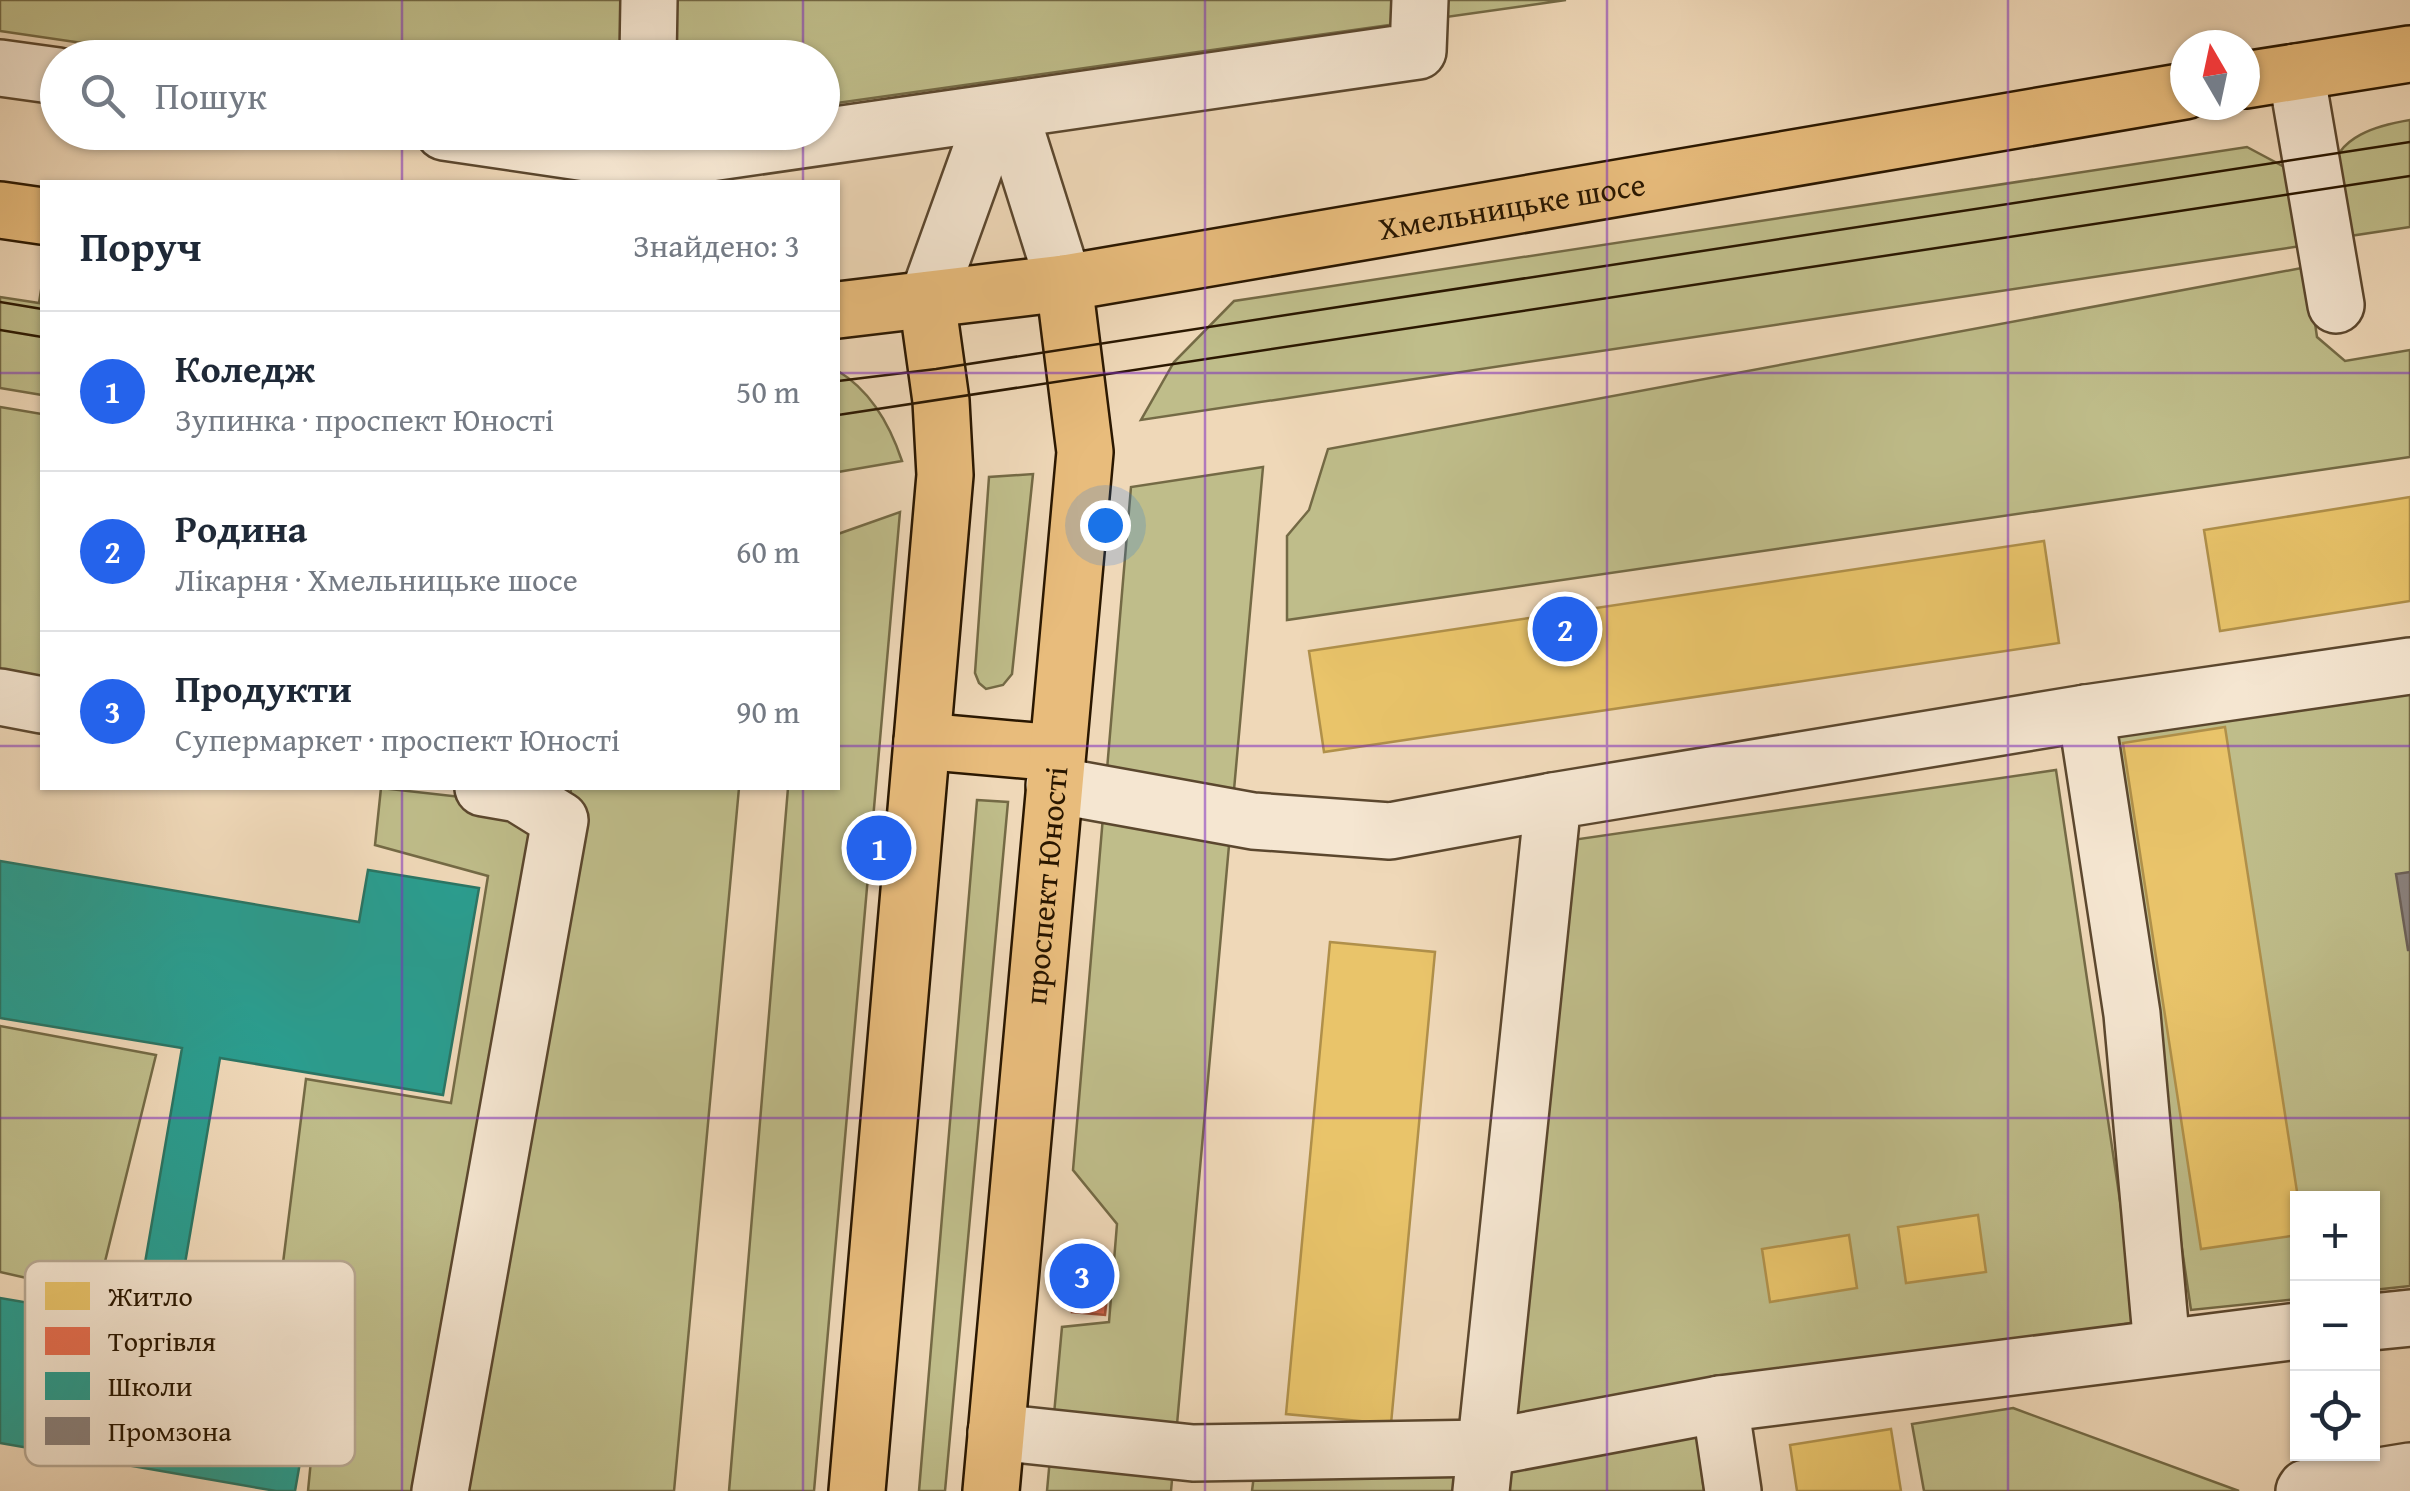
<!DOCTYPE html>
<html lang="uk">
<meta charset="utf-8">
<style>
:root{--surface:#fff;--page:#f6f6f7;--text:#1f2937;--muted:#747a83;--line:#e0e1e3;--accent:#2563eb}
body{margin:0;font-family:"Gentium Book Plus",serif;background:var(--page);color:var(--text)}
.controls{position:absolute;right:30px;bottom:30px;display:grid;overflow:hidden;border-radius:0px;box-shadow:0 2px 8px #0004}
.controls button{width:90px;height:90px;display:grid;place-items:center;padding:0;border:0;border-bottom:2px solid var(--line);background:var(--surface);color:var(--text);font:50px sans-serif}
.compass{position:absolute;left:2170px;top:30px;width:90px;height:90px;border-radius:50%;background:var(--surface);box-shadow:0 2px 8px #0004;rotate:351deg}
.you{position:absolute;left:1105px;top:525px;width:35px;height:35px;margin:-25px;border:8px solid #fff;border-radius:50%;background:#1a73e8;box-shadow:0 0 0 15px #1a73e833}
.badge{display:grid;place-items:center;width:65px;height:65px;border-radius:50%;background:var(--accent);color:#fff;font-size:32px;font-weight:700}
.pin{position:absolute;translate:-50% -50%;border:5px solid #fff;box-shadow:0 2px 10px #0006}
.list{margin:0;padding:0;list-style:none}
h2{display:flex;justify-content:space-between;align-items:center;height:130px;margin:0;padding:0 40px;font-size:42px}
h2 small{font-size:32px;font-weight:400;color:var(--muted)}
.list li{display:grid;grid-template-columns:65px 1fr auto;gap:30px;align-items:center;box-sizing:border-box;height:160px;padding:0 40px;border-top:2px solid var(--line)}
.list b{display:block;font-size:38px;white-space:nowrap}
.list p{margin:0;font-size:32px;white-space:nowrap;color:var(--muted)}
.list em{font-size:32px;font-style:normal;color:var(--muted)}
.icon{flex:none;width:55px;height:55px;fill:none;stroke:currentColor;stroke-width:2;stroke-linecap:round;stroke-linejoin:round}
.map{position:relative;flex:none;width:2410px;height:1491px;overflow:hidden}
.search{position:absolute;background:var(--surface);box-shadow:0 2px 8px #0004;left:40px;top:40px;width:800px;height:110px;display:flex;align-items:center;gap:25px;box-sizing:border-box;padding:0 35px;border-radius:55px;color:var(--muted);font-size:38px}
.panel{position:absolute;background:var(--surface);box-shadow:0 2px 8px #0004;left:40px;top:180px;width:800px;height:610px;border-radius:0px}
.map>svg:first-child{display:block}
.green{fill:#bfbd8a;stroke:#746a45;stroke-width:2.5}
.homes{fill:#e9c46a;stroke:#b0904a;stroke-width:2.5}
.shops{fill:#e76f51;stroke:#ae5539;stroke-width:2.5}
.schools{fill:#2a9d8f;stroke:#2a7564;stroke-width:2.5}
.industry{fill:#8a817c;stroke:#6d6157;stroke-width:2.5}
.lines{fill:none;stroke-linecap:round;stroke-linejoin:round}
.minor-casing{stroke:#5b472e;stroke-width:60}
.major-casing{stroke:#2a1700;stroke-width:60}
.minor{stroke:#f5e6d1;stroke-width:55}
.major{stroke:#e8bc7c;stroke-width:55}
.tram{stroke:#2a1700;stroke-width:2.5}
.grid{fill:none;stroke:#7b2cbf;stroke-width:2.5;stroke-opacity:0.55}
.labels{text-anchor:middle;stroke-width:10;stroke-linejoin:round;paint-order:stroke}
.street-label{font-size:32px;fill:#2a1700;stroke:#f5e6d1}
.key{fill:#f5e6d1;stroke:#b8a892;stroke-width:2.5}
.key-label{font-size:28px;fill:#2a1700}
</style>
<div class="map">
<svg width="2410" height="1491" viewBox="0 0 2410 1491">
<rect width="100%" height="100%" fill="#efd8b8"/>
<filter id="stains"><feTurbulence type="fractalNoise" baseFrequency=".002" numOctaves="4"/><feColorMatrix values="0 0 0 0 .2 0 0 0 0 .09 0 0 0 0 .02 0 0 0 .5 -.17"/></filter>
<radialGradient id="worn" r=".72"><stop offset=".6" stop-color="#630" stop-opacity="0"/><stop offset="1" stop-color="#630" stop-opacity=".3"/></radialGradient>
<g class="green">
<path d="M 0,0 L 1566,0 L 823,105 L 822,58 L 178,57 L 0,31 Z"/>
<path d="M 2410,120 L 2410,227 L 2343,237 C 2340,217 2333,195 2333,174 C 2334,136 2380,125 2410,120 Z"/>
<path d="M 2247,147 L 2288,169 L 2301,246 L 1141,420 L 1174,362 L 1234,301 Z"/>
<path d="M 2307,267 L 2317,337 L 2345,361 L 2410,350 L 2410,457 L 1287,620 L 1287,536 L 1309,510 L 1328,449 Z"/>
<path d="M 42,284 L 42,395 L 0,388 L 0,297 L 39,303 Z"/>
<path d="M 838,371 C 871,391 890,425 902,461 L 838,472 Z"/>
<path d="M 0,407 L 42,414 L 42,677 L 0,669 Z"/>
<path d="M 1263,467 L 1171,1491 L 1047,1491 L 1062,1327 L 1109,1322 L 1117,1224 L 1073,1170 L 1131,487 Z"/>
<path d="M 1033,474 L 1012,674 L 1003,685 L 986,689 L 979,683 L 975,673 L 989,477 Z"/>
<path d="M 900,512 L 814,1491 L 729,1491 L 788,788 L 838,788 L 838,534 Z"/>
<path d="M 2410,683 L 2410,1286 L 2373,1290 L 2372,1198 L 2298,1198 L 2297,1299 L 2191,1310 L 2105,727 Z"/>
<path d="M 2056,770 L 2138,1322 L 1509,1420 L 1572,840 Z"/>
<path d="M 381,788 L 569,809 L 571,788 L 739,788 L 674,1491 L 308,1491 L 323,1337 L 276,1319 L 306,1079 L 451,1103 L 488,876 L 375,845 Z"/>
<path d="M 977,800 L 1008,802 L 945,1491 L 919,1491 Z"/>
<path d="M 0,1026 L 156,1055 L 97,1294 L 0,1272 Z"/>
<path d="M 2013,1408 L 2239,1491 L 1924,1491 L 1912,1424 Z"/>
<path d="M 1696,1427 L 1704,1491 L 1252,1491 L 1254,1475 Z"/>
</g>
<g class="homes">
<path d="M 2410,497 L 2410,601 L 2220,631 L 2204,530 Z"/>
<path d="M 2044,541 L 2059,643 L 1324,752 L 1309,651 Z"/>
<path d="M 2225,727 L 2298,1198 L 2298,1235 L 2201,1249 L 2123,743 Z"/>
<path d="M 1330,942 L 1435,952 L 1391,1424 L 1286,1414 Z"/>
<path d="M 1978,1215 L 1986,1272 L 1906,1283 L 1898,1227 Z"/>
<path d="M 1849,1235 L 1857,1288 L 1770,1302 L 1762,1249 Z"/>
<path d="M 1891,1429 L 1901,1491 L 1797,1491 L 1790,1445 Z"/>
</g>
<path class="shops" d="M 1078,1252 L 1111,1256 L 1105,1315 L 1072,1312 Z"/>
<path class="schools" d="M 0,861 L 359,922 L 368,870 L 479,888 L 443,1095 L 220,1058 L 174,1328 L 319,1354 L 295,1491 L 276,1491 L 0,1443 L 0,1298 L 135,1321 L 182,1048 L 0,1018 Z"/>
<path class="industry" d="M 2410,872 L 2410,950 L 2408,950 L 2396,874 Z"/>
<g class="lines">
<g class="minor-casing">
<g id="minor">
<path d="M 648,58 L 649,0"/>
<path d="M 0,68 L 58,76"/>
<path d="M 2296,72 L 2336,305"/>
<path d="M 1010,112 L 1064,283"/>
<path d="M 444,132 L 648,162 L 1418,51 L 1420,0"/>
<path d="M 927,300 L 994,114"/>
<path d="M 0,697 L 42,705"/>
<path d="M 2086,713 L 2132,1014 L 2162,1347"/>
<path d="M 1054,785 L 1253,821 L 1390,831 L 1553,801"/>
<path d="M 2372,1322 L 2410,1318"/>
<path d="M 1720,1404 L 1733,1491"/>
<path d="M 996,1432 L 1193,1453 L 1486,1448 L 1720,1404 L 2298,1331"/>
<path d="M 440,1491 L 560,820 L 518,794 L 483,788"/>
<path d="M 1481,1491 L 1553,801 L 2086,713 L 2410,666"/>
<path d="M 2304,1491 L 2306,1488 L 2410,1471"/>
</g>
</g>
<g class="major-casing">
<g id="major">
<path d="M 2245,80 L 2410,54"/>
<path d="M 0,210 L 42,216"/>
<path id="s1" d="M 838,310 L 1064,283 L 2185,91"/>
<path d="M 922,741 L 1057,753"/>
<path d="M 857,1491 L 945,475 L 941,401 L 927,300"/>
<path id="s2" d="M 991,1491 L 1085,452 L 1064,283"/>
</g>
</g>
<use href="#minor" class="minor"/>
<use href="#major" class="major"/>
<g class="tram">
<path d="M 0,302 L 42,309"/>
<path d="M 0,330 L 42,337"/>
<path d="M 838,381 L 936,369 L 2410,142"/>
<path d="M 838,415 L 2410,176"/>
</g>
</g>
<path class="grid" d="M 402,0 L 402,58M 803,0 L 803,58M 1205,0 L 1205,1491M 1607,0 L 1607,1491M 2008,0 L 2008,1491M 402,132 L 402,182M 803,132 L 803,182M 0,373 L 42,373M 838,373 L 2410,373M 0,746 L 42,746M 838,746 L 2410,746M 402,788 L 402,1491M 803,788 L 803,1491M 0,1118 L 2410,1118"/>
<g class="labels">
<g class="street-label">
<text dy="11" stroke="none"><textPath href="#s1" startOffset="682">Хмельницьке шосе</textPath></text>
<text dy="11" stroke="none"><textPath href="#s2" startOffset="608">проспект Юності</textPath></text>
</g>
</g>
<rect x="25" y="1261" width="330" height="205" rx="15" class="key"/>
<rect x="45" y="1282" width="45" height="28" fill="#e9c46a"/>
<rect x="45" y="1327" width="45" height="28" fill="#e76f51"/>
<rect x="45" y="1372" width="45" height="28" fill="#2a9d8f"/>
<rect x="45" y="1417" width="45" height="28" fill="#8a817c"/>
<g class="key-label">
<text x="108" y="1306">Житло</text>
<text x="108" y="1351">Торгівля</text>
<text x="108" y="1396">Школи</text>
<text x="108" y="1441">Промзона</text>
</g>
<rect width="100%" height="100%" filter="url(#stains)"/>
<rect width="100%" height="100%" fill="url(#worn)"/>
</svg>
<div class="controls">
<button>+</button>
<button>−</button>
<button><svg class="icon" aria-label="locate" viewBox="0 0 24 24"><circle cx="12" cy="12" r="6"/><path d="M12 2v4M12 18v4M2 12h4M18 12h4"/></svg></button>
</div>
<svg class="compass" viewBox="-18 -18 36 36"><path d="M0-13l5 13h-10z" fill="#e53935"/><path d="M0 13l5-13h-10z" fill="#747a83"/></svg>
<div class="you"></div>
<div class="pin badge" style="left:879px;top:848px">1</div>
<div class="pin badge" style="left:1565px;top:629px">2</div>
<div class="pin badge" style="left:1082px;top:1276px">3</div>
<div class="search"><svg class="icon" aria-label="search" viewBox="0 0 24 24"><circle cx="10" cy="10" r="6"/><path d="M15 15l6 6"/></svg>Пошук</div>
<section class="panel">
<h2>Поруч<small>Знайдено: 3</small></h2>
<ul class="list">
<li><span class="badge">1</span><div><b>Коледж</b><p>Зупинка · проспект Юності</p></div><em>50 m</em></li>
<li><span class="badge">2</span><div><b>Родина</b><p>Лікарня · Хмельницьке шосе</p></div><em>60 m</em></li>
<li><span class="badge">3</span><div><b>Продукти</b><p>Супермаркет · проспект Юності</p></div><em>90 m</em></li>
</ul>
</section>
</div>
